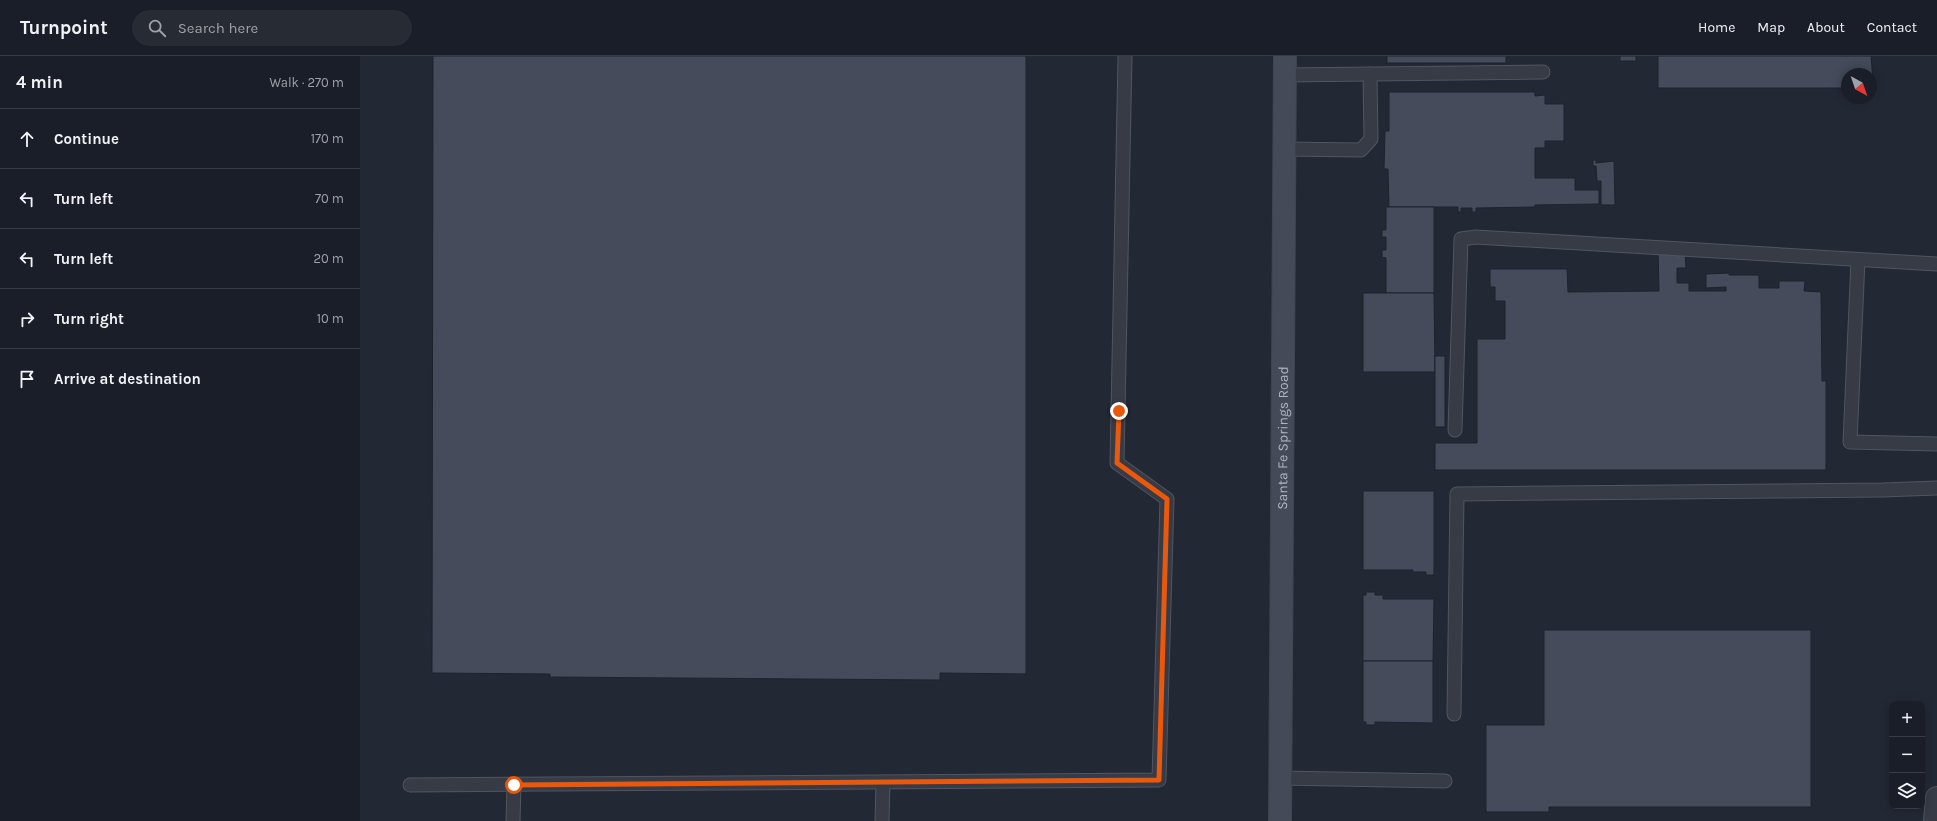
<!DOCTYPE html>
<meta charset="utf-8">
<style>
:root{--surface:#1a1e28;--page:#272b34;--text:#f1f3f6;--muted:#9fa2a8;--line:#383c45}
body{margin:0;font-family:Karla,sans-serif;background:var(--page);color:var(--text)}
.controls{position:absolute;right:12px;bottom:12px;display:grid;overflow:hidden;border-radius:8px;box-shadow:0 2px 10px #0003}
.controls button{width:36px;height:36px;display:grid;place-items:center;padding:0;border:0;border-bottom:1px solid var(--line);background:var(--surface);color:var(--text);font:20px sans-serif}
.compass{position:absolute;left:1481px;top:12px;width:36px;height:36px;border-radius:50%;background:var(--surface);box-shadow:0 2px 10px #0003;rotate:140deg}
.stop{position:absolute;width:12px;height:12px;margin:-9px;border:3px solid #ea580c;border-radius:50%;background:#fff}
.stop.end{background:#ea580c;border-color:#fff;box-shadow:0 1px 4px #0008}
.list{margin:0;padding:0;list-style:none}
h2{display:flex;justify-content:space-between;align-items:center;height:52px;margin:0;padding:0 16px;font-size:17px}
h2 small{font-size:13px;font-weight:400;color:var(--muted)}
.list li{display:grid;grid-template-columns:26px 1fr auto;gap:12px;align-items:center;box-sizing:border-box;height:60px;padding:0 16px;border-top:1px solid var(--line)}
.list b{display:block;font-size:15px;white-space:nowrap}
.list em{font-size:13px;font-style:normal;color:var(--muted)}
.icon{flex:none;width:22px;height:22px;fill:none;stroke:currentColor;stroke-width:2;stroke-linecap:round;stroke-linejoin:round}
.map{position:relative;flex:none;width:1577px;height:765px;overflow:hidden}
header{display:flex;align-items:center;gap:24px;box-sizing:border-box;height:56px;padding:0 20px;background:var(--surface);border-bottom:1px solid var(--line)}
header strong{font-size:19px}
nav{display:flex;gap:22px;margin-inline-start:auto;font-size:14px}
.search{width:280px;height:36px;background:var(--page);display:flex;align-items:center;gap:10px;box-sizing:border-box;padding:0 14px;border-radius:22px;color:var(--muted);font-size:15px}
main{display:flex}
aside{flex:1;background:var(--surface)}
.map>svg:first-child{display:block}
.building{fill:#454b5a;stroke:#1e222d}
.lines{fill:none;stroke-linecap:round;stroke-linejoin:round}
.lane-casing{stroke:#515561;stroke-width:15}
.street-casing{stroke:#515561;stroke-width:24}
.secondary-casing{stroke:#404450;stroke-width:24}
.lane{stroke:#373b46;stroke-width:13}
.street{stroke:#373b46;stroke-width:22}
.secondary{stroke:#454a59;stroke-width:22}
.route{stroke:#ea580c;stroke-width:5}
.labels{text-anchor:middle;stroke-width:3;stroke-linejoin:round;paint-order:stroke}
.street-label{font-size:14px;fill:#b1b5c3;stroke:#1c202b}
</style>
<header>
<strong>Turnpoint</strong>
<div class="search"><svg class="icon" aria-label="search" viewBox="0 0 24 24"><circle cx="10" cy="10" r="6"/><path d="M15 15l6 6"/></svg>Search here</div>
<nav><a>Home</a><a>Map</a><a>About</a><a>Contact</a></nav>
</header>
<main>
<aside>
<h2>4 min<small>Walk · 270 m</small></h2>
<ul class="list">
<li><svg class="icon" aria-label="ahead" viewBox="0 0 24 24"><path d="M12 20V5M6 11l6-6 6 6"/></svg><div><b>Continue</b></div><em>170 m</em></li>
<li><svg class="icon" aria-label="left" viewBox="0 0 24 24"><path d="M17 20v-9H6M10 6l-5 5 5 5"/></svg><div><b>Turn left</b></div><em>70 m</em></li>
<li><svg class="icon" aria-label="left" viewBox="0 0 24 24"><path d="M17 20v-9H6M10 6l-5 5 5 5"/></svg><div><b>Turn left</b></div><em>20 m</em></li>
<li><svg class="icon" aria-label="right" viewBox="0 0 24 24"><path d="M7 20v-9h11M14 6l5 5-5 5"/></svg><div><b>Turn right</b></div><em>10 m</em></li>
<li><svg class="icon" aria-label="arrive" viewBox="0 0 24 24"><path d="M6 21V4h12l-3 4 3 4H6"/></svg><div><b>Arrive at destination</b></div></li>
</ul>
</aside>
<div class="map">
<svg width="1577" height="765" viewBox="0 0 1577 765">
<rect width="100%" height="100%" fill="#232835"/>
<g class="building">
<path d="M 73,0 L 666,0 L 666,618 L 580,617 L 580,624 L 577,624 L 190,621 L 190,618 L 72,617 Z"/>
<rect x="1027" y="0" width="119" height="7"/>
<rect x="1260" y="0" width="16" height="5"/>
<path d="M 1298,0 L 1511,0 L 1513,25 L 1511,25 L 1511,18 L 1487,18 L 1487,32 L 1298,32 Z"/>
<path d="M 1029,36 L 1175,36 L 1175,40 L 1185,39 L 1185,48 L 1204,48 L 1204,85 L 1185,85 L 1185,92 L 1175,92 L 1175,122 L 1215,122 L 1215,134 L 1239,134 L 1239,148 L 1175,149 L 1175,151 L 1116,152 L 1116,156 L 1112,156 L 1112,152 L 1101,152 L 1101,156 L 1098,156 L 1098,151 L 1029,151 L 1028,113 L 1024,113 L 1025,75 L 1029,75 Z"/>
<path d="M 1233,104 L 1236,104 L 1236,107 L 1254,105 L 1255,149 L 1241,149 L 1241,125 L 1237,125 L 1236,110 L 1233,110 Z"/>
<path d="M 1026,151 L 1074,151 L 1074,237 L 1026,237 L 1026,202 L 1022,201 L 1022,194 L 1026,194 L 1026,181 L 1022,181 L 1022,174 L 1026,174 Z"/>
<path d="M 1298,195 L 1325,195 L 1326,212 L 1317,212 L 1317,227 L 1329,227 L 1329,235 L 1366,235 L 1366,231 L 1346,232 L 1346,218 L 1369,217 L 1369,219 L 1399,219 L 1399,232 L 1419,232 L 1419,225 L 1445,225 L 1444,235 L 1461,236 L 1462,325 L 1466,325 L 1466,414 L 1075,414 L 1075,387 L 1117,387 L 1117,283 L 1145,283 L 1145,245 L 1135,245 L 1135,231 L 1130,231 L 1130,213 L 1207,213 L 1208,236 L 1299,235 Z"/>
<path d="M 1003,237 L 1074,237 L 1075,316 L 1003,316 Z"/>
<rect x="1075" y="300" width="10" height="71"/>
<path d="M 1003,435 L 1074,435 L 1074,519 L 1066,519 L 1066,516 L 1053,516 L 1053,514 L 1003,514 Z"/>
<path d="M 1006,536 L 1015,536 L 1015,539 L 1023,539 L 1023,543 L 1074,543 L 1073,605 L 1003,605 L 1003,539 L 1006,539 Z"/>
<path d="M 1184,574 L 1451,574 L 1451,751 L 1189,751 L 1189,756 L 1126,756 L 1126,669 L 1184,669 Z"/>
<path d="M 1003,605 L 1073,605 L 1073,667 L 1015,666 L 1015,669 L 1006,669 L 1006,666 L 1003,666 Z"/>
</g>
<g class="lines">
<g class="lane-casing">
<g id="lane">
<path d="M 925,19 L 1183,16"/>
<path d="M 924,93 L 1001,94 L 1011,83 L 1010,18"/>
<path d="M 1498,204 L 1490,386 L 1577,388"/>
<path d="M 1095,374 L 1101,183 L 1116,181 L 1577,208"/>
<path d="M 1094,658 L 1097,438 L 1523,434 L 1577,432"/>
<path d="M 920,722 L 1085,725"/>
<path d="M 50,729 L 799,724 L 807,443 L 757,407 L 765,0"/>
<path d="M 153,765 L 154,729"/>
<path d="M 522,765 L 523,726"/>
</g>
</g>
<g class="street-casing">
<path id="street" d="M 1575,765 L 1577,742"/>
</g>
<g class="secondary-casing">
<g id="secondary">
<path id="s1" d="M 920,765 L 925,0"/>
</g>
</g>
<use href="#lane" class="lane"/>
<use href="#street" class="street"/>
<use href="#secondary" class="secondary"/>
</g>
<g class="lines">
<path class="route" d="M 154,729 L 799,724 L 807,443 L 757,407 L 759,355"/>
</g>
<g class="labels">
<g class="street-label">
<text dy="5" stroke="none"><textPath href="#s1" startOffset="383">Santa Fe Springs Road</textPath></text>
</g>
</g>
</svg>
<div class="controls">
<button>+</button>
<button>−</button>
<button><svg class="icon" aria-label="layers" viewBox="0 0 24 24"><path d="M12 4l9 5-9 5-9-5zM3 14l9 5 9-5"/></svg></button>
</div>
<svg class="compass" viewBox="-18 -18 36 36"><path d="M0-13l5 13h-10z" fill="#e53935"/><path d="M0 13l5-13h-10z" fill="#9fa2a8"/></svg>
<div class="stop" style="left:154px;top:729px"></div>
<div class="stop end" style="left:759px;top:355px"></div>
</div>
</main>
